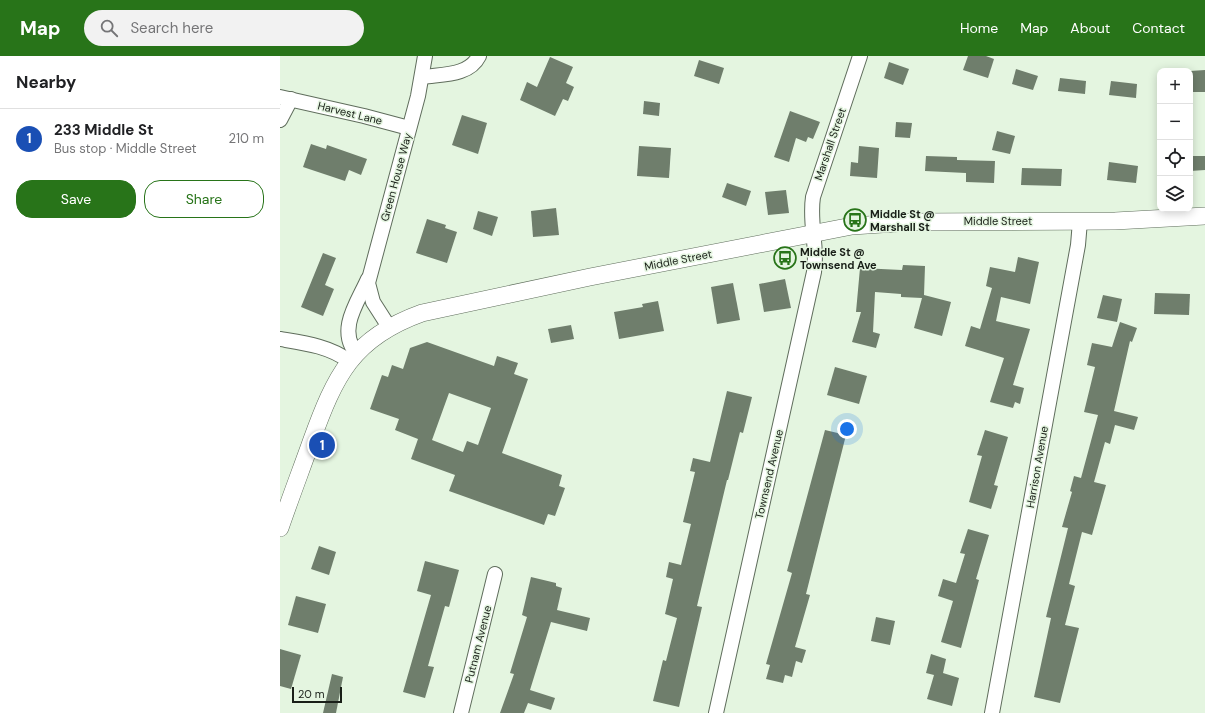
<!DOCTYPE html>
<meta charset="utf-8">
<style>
:root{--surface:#fff;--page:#f2f2f2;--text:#202124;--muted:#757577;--line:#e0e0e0;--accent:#287419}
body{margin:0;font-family:"DM Sans",sans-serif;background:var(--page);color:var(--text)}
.controls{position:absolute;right:12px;top:12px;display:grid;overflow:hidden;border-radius:8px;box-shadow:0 2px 10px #0003}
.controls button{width:36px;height:36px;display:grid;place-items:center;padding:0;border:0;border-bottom:1px solid var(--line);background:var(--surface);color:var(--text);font:20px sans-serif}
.scale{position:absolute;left:12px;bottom:10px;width:50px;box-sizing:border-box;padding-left:4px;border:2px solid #191f18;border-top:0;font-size:11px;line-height:14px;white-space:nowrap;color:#191f18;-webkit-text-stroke:3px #e4f5e0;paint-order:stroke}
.you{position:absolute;left:567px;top:373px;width:14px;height:14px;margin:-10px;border:3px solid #fff;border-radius:50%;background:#1a73e8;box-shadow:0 0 0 6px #1a73e833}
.badge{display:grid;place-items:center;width:26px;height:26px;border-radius:50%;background:var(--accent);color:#fff;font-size:13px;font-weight:700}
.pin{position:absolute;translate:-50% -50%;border:2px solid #fff;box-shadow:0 1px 4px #0006}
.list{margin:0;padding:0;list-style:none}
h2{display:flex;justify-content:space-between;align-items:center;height:52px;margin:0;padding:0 16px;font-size:17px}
h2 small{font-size:13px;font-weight:400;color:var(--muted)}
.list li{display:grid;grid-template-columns:26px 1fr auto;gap:12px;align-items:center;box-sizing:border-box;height:60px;padding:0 16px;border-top:1px solid var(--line)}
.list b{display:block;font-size:15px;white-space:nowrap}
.list p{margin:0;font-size:13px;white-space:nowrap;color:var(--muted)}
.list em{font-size:13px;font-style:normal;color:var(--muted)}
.actions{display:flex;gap:8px;padding:12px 16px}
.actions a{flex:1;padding:9px 0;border:1px solid var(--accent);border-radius:16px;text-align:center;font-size:14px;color:var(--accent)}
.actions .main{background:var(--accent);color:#fff}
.icon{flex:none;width:22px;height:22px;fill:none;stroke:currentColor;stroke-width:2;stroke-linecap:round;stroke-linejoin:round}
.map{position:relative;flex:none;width:925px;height:657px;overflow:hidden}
header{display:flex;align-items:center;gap:24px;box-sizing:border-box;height:56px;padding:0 20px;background:var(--accent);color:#fff}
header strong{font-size:19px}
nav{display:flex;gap:22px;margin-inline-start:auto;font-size:14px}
.search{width:280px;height:36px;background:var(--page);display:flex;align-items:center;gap:10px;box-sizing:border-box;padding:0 14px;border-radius:22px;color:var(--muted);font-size:15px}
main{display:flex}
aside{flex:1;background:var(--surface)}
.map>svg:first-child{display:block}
.building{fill:#6f7e6c;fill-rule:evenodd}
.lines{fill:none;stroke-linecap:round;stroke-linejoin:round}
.minor-casing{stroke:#5f6d5c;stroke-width:16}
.tertiary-casing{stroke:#5f6d5c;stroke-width:18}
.minor{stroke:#fff;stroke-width:14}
.tertiary{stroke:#fff;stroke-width:17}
.labels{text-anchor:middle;stroke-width:3;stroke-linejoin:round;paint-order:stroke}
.street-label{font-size:11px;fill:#191f18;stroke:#e4f5e0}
.poi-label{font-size:11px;font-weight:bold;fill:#191f18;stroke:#e4f5e0;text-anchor:start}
</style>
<header>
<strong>Map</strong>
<div class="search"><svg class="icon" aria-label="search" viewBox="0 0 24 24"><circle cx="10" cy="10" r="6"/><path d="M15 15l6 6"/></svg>Search here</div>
<nav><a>Home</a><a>Map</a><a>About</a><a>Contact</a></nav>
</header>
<main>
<aside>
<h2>Nearby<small></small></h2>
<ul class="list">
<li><span class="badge" style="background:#1a4fb4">1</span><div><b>233 Middle St</b><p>Bus stop · Middle Street</p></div><em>210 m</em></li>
</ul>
<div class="actions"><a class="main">Save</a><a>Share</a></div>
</aside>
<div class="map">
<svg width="925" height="657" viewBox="0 0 925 657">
<rect width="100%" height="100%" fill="#e4f5e0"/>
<g class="building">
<path d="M 688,0 L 706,0 L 714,3 L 708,22 L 683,14 Z"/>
<path d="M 270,1 L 293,11 L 286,27 L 294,31 L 288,45 L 283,43 L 275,60 L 240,44 L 247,26 L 257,31 Z"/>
<path d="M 419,4 L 444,12 L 439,28 L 414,20 Z"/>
<path d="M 609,6 L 629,13 L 623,29 L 604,22 Z"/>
<path d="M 736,13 L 758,20 L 753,34 L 732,28 Z"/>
<path d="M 925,14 L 925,36 L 910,36 L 910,15 Z"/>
<path d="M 780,22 L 806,25 L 805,38 L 778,35 Z"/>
<path d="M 831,25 L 857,28 L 856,42 L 829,39 Z"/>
<path d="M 364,45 L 380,47 L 379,60 L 363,58 Z"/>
<path d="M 510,55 L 540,66 L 533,83 L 528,81 L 526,86 L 516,82 L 509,106 L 494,101 Z"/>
<path d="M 182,59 L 207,67 L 198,98 L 172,89 Z"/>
<path d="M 616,66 L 632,67 L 630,82 L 615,81 Z"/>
<path d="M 717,75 L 735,80 L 730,98 L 712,94 Z"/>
<path d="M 31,88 L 46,93 L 47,89 L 87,103 L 81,119 L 69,114 L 65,125 L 23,111 Z"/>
<path d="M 359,90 L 391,92 L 389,122 L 357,120 Z"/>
<path d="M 579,90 L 599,92 L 597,122 L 570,120 L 571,106 L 578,107 Z"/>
<path d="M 646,100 L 677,101 L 677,104 L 715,105 L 714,127 L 686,126 L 686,117 L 645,115 Z"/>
<path d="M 910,100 L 925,100 L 925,114 L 910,115 Z"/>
<path d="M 829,106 L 858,110 L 856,127 L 827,124 Z"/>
<path d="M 742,112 L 782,113 L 781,130 L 741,129 Z"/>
<path d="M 447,127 L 471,135 L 466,150 L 442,141 Z"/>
<path d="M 506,134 L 509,157 L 488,159 L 485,136 Z"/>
<path d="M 276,152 L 279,179 L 253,181 L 251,155 Z"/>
<path d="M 198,155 L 218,161 L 212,180 L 193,173 Z"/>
<path d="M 147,163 L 166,169 L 165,172 L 177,176 L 167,207 L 136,197 Z"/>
<path d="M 43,197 L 56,202 L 45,229 L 54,233 L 43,260 L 21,251 Z"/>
<path d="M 738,201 L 759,206 L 750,248 L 721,241 L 716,265 L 750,273 L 733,329 L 744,332 L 740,348 L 735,346 L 733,352 L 710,346 L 724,302 L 685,290 L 691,270 L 700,273 L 712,232 L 706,230 L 710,211 L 735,216 Z"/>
<path d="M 623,209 L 645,210 L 644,239 L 671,246 L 662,280 L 634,272 L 642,242 L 621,241 L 621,238 L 595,236 L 593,276 L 600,278 L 596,292 L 572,286 L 581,256 L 576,256 L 580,212 L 622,214 Z"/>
<path d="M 505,223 L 511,252 L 484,256 L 479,228 Z"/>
<path d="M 453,227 L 460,264 L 437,268 L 431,231 Z"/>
<path d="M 875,237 L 910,238 L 909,259 L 874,258 Z"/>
<path d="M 823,239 L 842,243 L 837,266 L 817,262 Z"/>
<path d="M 378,245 L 384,275 L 339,283 L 334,256 L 363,251 L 362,248 Z"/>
<path d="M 840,266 L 857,272 L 852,286 L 850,285 L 834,355 L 858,361 L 854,374 L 835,369 L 830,388 L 825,386 L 814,426 L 826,429 L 812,479 L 802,476 L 789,528 L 795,530 L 785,569 L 799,572 L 780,647 L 754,641 L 771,562 L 766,561 L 788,472 L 782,471 L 792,436 L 790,435 L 794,420 L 801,422 L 818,359 L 804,356 L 815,311 L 807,309 L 812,287 L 832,291 Z"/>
<path d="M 291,269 L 294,283 L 271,287 L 268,273 Z"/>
<path d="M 147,286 L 214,310 L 217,300 L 238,307 L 234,318 L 248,323 L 222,397 L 282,419 L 279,430 L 285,432 L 275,460 L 268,458 L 264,469 L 169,435 L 175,419 L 131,403 L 138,383 L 115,374 L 119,363 L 90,353 L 102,319 L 108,321 L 112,309 L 123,313 L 130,292 ZM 169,337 L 211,352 L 198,389 L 187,385 L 183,396 L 152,384 Z"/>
<path d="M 555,311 L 587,320 L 579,348 L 547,339 Z"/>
<path d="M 447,335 L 472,341 L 463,377 L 460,376 L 448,424 L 447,424 L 417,550 L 422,551 L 399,651 L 373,645 L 383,604 L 386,605 L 397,562 L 385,558 L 393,523 L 386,521 L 389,506 L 401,509 L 411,468 L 403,466 L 415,416 L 410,415 L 413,402 L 430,406 Z"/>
<path d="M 545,374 L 566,379 L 526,538 L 530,539 L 515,591 L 526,594 L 522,607 L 516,605 L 512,621 L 505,619 L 503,627 L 486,623 L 490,609 L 486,608 L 512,517 L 507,515 Z"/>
<path d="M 705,374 L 728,381 L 714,429 L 718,430 L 711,453 L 689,446 L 702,400 L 697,399 Z"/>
<path d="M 688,473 L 709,479 L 696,523 L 699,524 L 681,592 L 661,586 L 673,545 L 658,540 L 663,523 L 676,527 L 685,498 L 680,497 Z"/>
<path d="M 39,490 L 56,496 L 49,519 L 31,513 Z"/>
<path d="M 145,505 L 179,514 L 169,551 L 165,550 L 148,610 L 154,611 L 145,642 L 123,636 L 151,539 L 137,535 Z"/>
<path d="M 251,521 L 276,527 L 276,530 L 282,532 L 277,554 L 310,562 L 307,575 L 271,566 L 250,634 L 275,642 L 271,654 L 248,647 L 244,657 L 220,657 L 234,618 L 230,617 L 247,561 L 242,559 Z"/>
<path d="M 16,540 L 46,548 L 38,577 L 8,569 Z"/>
<path d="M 596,561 L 615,565 L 610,589 L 591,585 Z"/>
<path d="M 0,593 L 21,599 L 11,633 L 0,630 Z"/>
<path d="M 651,598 L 666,603 L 663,617 L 679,622 L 672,650 L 647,643 L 654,619 L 646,617 Z"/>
<path d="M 52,618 L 63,621 L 56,657 L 43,657 Z"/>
</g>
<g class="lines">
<g class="minor-casing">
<g id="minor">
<path d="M 143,21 C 162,18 189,20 199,0"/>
<path d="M 0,41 L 84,60 L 129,72"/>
<path d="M 0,64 L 11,43"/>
<path d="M 109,271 L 93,246 L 88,227 L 138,40 L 145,0"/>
<path d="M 0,283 C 24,287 49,290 69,305"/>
<path d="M 76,297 C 57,273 78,246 88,223"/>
<path d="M 181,657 L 215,518"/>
<path d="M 436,657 L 534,216 C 538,191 529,167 533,141 L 580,0"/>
<path d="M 712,657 L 798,189 L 800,165"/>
</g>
</g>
<g class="tertiary-casing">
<path id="tertiary" d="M 0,472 C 10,443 21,414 31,386 C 55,320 72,282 142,257 L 310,221 L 572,170 L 633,166 L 835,165 L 925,160"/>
</g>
<use href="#minor" class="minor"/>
<use href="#tertiary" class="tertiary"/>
</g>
<defs>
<g id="bus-ring" transform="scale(1.15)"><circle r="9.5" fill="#e4f5e0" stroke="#287419" stroke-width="1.5"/><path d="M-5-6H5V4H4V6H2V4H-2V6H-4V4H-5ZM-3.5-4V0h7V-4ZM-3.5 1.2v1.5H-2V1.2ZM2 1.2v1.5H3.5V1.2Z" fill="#287419"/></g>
</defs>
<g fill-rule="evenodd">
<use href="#bus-ring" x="575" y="164"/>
<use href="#bus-ring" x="505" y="202"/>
</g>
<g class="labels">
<g class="street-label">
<text transform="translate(70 57) rotate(14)" y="4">Harvest Lane</text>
<text transform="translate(550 88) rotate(-71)" y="4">Marshall Street</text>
<text transform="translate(116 121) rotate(-75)" y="4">Green House Way</text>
<text x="718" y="169">Middle Street</text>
<text transform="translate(398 204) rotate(-11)" y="4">Middle Street</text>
<text transform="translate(757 411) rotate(-80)" y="4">Harrison Avenue</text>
<text transform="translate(489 418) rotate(-77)" y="4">Townsend Avenue</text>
<text transform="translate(198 588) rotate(-76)" y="4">Putnam Avenue</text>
</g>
<g class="poi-label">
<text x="590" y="162">Middle St @<tspan x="590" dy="13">Marshall St</tspan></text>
<text x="520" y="200">Middle St @<tspan x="520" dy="13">Townsend Ave</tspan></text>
</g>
</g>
</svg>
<div class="controls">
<button>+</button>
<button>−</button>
<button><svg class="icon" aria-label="locate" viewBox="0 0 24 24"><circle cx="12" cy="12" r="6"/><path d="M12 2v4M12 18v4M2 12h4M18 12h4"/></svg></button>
<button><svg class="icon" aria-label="layers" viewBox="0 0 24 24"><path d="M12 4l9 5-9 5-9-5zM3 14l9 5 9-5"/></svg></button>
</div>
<div class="scale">20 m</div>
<div class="you"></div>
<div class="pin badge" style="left:42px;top:389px;background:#1a4fb4">1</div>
</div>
</main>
